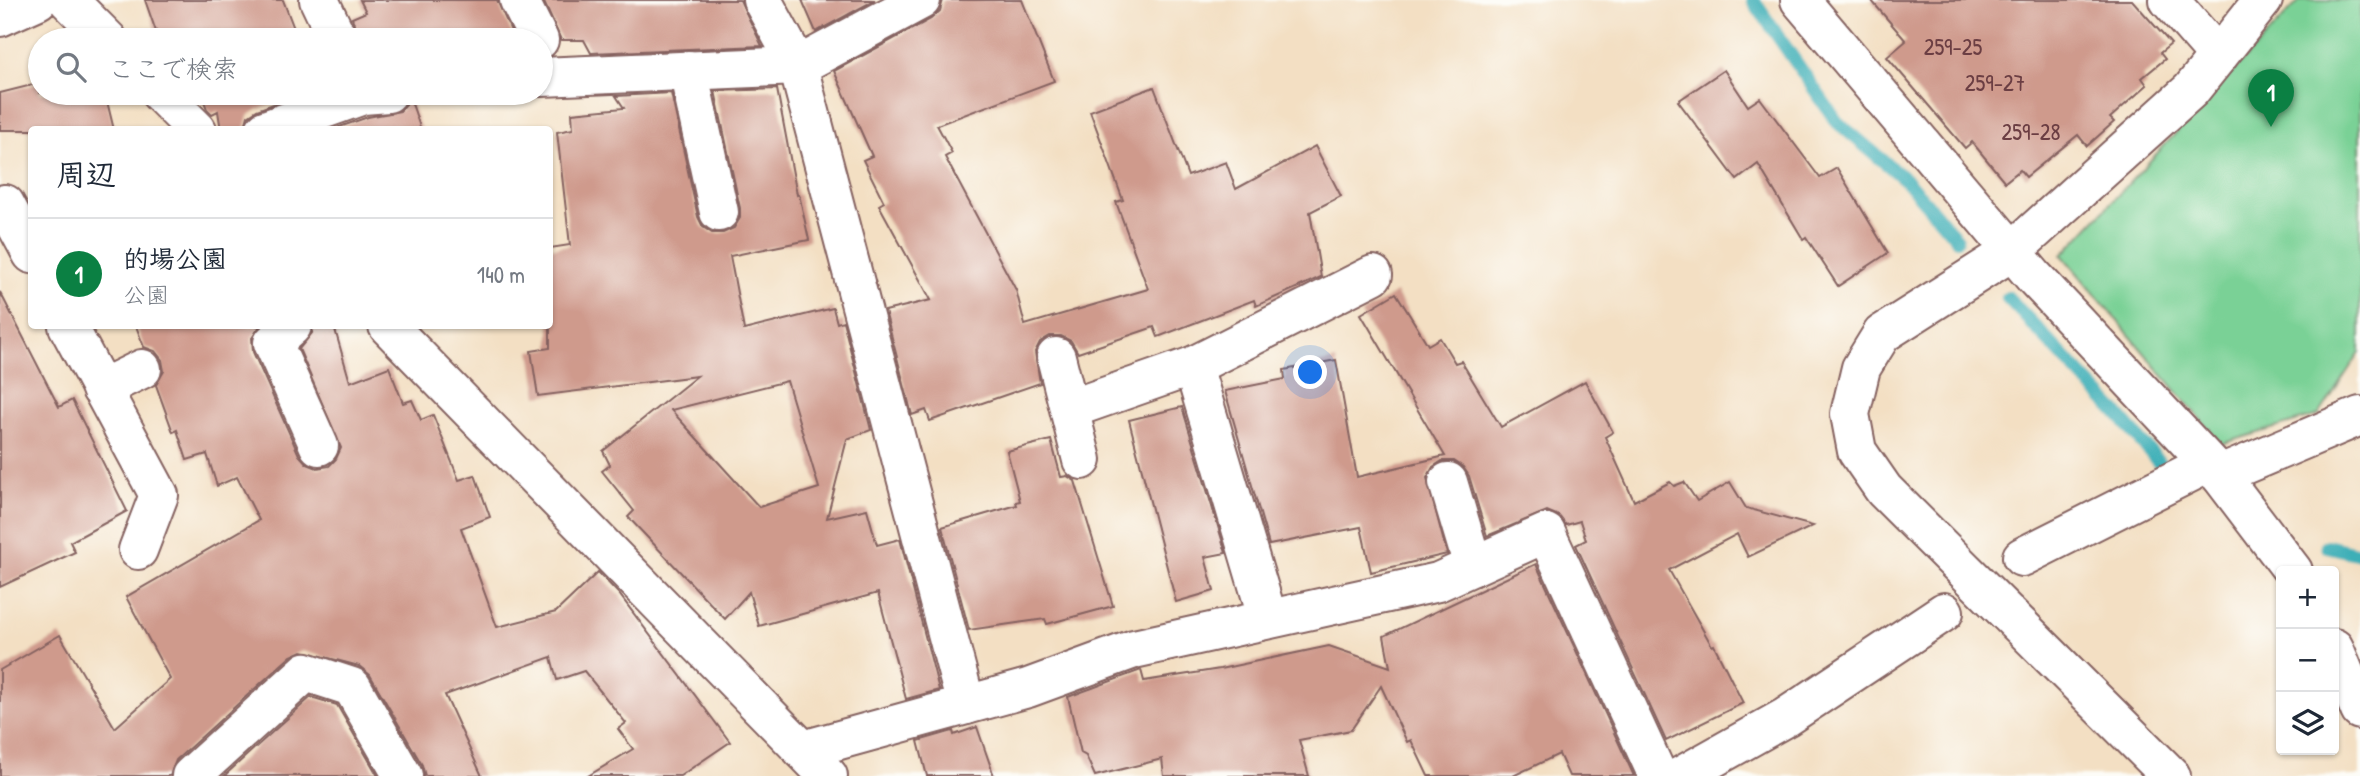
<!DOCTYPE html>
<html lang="ja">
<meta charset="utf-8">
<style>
:root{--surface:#fff;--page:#f2f2f3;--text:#1f2937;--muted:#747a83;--line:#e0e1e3;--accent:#0b8043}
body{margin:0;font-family:"Patrick Hand","Klee One",sans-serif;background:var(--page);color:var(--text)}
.controls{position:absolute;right:21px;bottom:21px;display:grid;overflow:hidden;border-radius:7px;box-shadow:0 2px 5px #0004}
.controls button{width:63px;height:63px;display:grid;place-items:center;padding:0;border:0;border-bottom:2px solid var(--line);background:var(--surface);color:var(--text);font:35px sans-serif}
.you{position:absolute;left:1311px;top:373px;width:24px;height:24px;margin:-18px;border:5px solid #fff;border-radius:50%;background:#1a73e8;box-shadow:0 0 0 10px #1a73e833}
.badge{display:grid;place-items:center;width:46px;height:46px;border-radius:50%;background:var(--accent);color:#fff;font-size:23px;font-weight:700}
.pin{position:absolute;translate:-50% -58px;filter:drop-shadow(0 2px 4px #0008)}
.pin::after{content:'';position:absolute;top:37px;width:24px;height:21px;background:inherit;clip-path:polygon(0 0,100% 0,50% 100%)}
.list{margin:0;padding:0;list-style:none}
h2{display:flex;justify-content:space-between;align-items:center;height:91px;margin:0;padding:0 28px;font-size:30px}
h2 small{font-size:23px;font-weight:400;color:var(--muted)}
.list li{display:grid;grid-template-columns:46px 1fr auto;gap:21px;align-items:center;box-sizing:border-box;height:112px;padding:0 28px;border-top:2px solid var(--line)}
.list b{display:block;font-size:26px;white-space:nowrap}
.list p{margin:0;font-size:23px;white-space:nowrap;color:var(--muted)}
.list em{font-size:23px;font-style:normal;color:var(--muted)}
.icon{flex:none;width:38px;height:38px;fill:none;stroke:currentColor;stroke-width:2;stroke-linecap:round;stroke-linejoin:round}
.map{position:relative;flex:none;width:2360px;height:776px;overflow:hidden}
.search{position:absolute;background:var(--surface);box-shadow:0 2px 5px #0004;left:28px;top:28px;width:525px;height:77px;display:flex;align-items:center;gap:18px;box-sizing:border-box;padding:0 24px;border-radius:38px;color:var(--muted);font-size:26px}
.panel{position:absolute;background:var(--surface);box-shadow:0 2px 5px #0004;left:28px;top:126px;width:525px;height:203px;border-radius:7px}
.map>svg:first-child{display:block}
.green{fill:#7ad196;stroke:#627860;stroke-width:2}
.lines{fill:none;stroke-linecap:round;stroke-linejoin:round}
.stream{stroke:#3eafb7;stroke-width:14}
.building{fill:#cf9a8c;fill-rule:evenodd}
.minor-casing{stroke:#856260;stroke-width:42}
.minor{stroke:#fff;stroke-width:38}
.labels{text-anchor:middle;stroke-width:6;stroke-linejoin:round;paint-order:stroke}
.number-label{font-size:23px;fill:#6b3e43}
</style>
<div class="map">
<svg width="2360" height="776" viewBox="0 0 2360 776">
<rect width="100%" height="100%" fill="#fdfcf7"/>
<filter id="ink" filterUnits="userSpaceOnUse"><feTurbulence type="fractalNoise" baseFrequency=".0143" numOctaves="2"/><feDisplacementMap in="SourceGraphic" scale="14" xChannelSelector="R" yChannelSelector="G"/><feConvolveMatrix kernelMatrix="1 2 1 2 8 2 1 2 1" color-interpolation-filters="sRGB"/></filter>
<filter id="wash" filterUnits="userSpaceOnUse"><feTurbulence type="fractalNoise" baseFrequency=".00686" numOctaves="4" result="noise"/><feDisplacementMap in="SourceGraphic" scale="28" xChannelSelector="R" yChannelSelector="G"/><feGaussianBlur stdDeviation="1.57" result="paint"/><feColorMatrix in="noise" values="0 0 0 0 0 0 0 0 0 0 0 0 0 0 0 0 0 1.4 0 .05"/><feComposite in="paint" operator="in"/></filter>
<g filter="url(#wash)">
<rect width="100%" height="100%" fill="#f3dfc3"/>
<path class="green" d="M 2300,0 L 2360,0 L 2360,352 L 2319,415 L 2221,444 L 2062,255 Z"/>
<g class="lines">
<g class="stream">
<path d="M 1753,0 L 1837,122 L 1907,181 L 1957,239"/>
<path d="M 2008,298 L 2117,413 L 2167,472"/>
<path d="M 2327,546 L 2360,554"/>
</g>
</g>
<g id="blocks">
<g class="building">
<path d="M 145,0 L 283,0 L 298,39 L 311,34 L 314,40 L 159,40 Z"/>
<path d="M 360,0 L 497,0 L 515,40 L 360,40 L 352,18 L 366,12 Z"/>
<path d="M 543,0 L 740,0 L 762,46 L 591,53 L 584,40 L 561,40 Z"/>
<path d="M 802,0 L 875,0 L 816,32 Z"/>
<path d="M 943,0 L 1022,0 L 1054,81 L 937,125 L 952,153 L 945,157 L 1016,290 L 1025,325 L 1148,289 L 1116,202 L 1123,200 L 1090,111 L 1154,87 L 1188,176 L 1226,162 L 1236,189 L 1315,146 L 1341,196 L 1310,212 L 1321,277 L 1256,306 L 1254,300 L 1158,337 L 1154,327 L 1078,353 L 1071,341 L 1061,336 L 1050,336 L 1040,342 L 1035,352 L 1040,383 L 930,421 L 926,410 L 912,415 L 885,311 L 931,300 L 879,205 L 884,202 L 863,160 L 872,156 L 834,71 L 931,19 L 940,11 Z"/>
<path d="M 1871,0 L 2132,0 L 2171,44 L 2160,53 L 2165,59 L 2142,78 L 2147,85 L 2110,118 L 2114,122 L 2087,146 L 2078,135 L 2026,177 L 2020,170 L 2005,182 L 1972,142 L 1965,148 L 1887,57 L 1906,41 Z"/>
<path d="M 1724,70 L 1748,106 L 1760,98 L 1820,178 L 1837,168 L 1888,253 L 1838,286 L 1806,237 L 1803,239 L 1758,164 L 1737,180 L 1678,101 Z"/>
<path d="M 40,83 L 40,93 L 105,93 L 114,130 L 0,130 L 0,93 Z"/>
<path d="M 777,89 L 797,195 L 799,194 L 809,240 L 730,256 L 744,330 L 833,308 L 837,323 L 843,321 L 871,430 L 847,439 L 827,518 L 867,509 L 877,545 L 900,539 L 939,690 L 906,699 L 878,593 L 759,626 L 749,592 L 725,619 L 628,517 L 634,511 L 602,471 L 610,465 L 603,451 L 697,376 L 538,396 L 531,351 L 550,348 L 550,248 L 570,245 L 557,132 L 573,129 L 572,113 L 624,108 L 616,96 L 671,93 L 698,217 L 703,227 L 712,233 L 723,233 L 734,228 L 740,218 L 740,208 L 715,91 ZM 787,381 L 819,488 L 759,507 L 671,410 Z"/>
<path d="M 201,93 L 304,93 L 257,110 L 248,116 L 244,130 L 221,130 L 218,111 L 212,114 L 207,109 Z"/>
<path d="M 409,95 L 421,130 L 331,130 L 368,117 L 400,111 L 407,103 Z"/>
<path d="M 0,292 L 59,407 L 72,400 L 127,511 L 70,542 L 75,552 L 0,587 Z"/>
<path d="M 1396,293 L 1428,345 L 1440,338 L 1455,363 L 1461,361 L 1501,427 L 1585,381 L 1613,432 L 1605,437 L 1634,501 L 1670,482 L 1674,486 L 1684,482 L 1697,501 L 1730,482 L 1746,508 L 1813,526 L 1748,557 L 1737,534 L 1669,570 L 1712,646 L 1714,645 L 1743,703 L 1666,741 L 1576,545 L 1586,540 L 1580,521 L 1566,525 L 1559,516 L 1547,511 L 1487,536 L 1469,476 L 1463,467 L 1454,461 L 1442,461 L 1433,467 L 1427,478 L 1447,554 L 1371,572 L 1361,527 L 1269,545 L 1225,391 L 1285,379 L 1284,370 L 1336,360 L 1357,477 L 1445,456 L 1361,314 Z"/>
<path d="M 136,326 L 260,326 L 252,338 L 253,352 L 299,455 L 307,464 L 317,468 L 329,466 L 336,459 L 341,448 L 299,349 L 312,333 L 313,326 L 334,326 L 350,382 L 389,367 L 403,403 L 412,400 L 421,420 L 433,415 L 459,480 L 475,475 L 490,517 L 461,528 L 497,627 L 556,612 L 598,572 L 619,594 L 730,742 L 680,776 L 588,776 L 633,749 L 618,729 L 626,723 L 584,671 L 557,680 L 551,657 L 445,695 L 482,776 L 425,776 L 422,765 L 370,675 L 359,666 L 302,651 L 291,656 L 176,760 L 170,776 L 0,776 L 0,670 L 60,635 L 115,728 L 170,679 L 126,597 L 259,520 L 237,477 L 217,486 L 207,454 L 187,460 L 177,430 L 173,432 L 156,385 L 164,371 L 162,360 L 155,351 L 144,347 Z"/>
<path d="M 1182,407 L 1226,553 L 1205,557 L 1214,591 L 1176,602 L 1129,420 Z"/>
<path d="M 1051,440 L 1061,477 L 1067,476 L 1075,481 L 1113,606 L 1047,624 L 1045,619 L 969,630 L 942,527 L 1017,505 L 1016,502 L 1020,501 L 1007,451 Z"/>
<path d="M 1536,564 L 1634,776 L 1569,776 L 1559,754 L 1513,776 L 1428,776 L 1411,740 L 1407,742 L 1381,686 L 1351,730 L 1299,740 L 1309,776 L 1164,776 L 1162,759 L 1095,776 L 1086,756 L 1081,753 L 1068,697 L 1141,670 L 1144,681 L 1220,669 L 1329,646 L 1390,667 L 1384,636 Z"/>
<path d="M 311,697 L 337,705 L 378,776 L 224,776 Z"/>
<path d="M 977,727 L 994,776 L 927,776 L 918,741 L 953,731 L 954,735 Z"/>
</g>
</g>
</g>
<g filter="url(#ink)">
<use href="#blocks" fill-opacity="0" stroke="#856260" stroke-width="2"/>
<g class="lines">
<g class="minor-casing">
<g id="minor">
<path d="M 68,0 L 108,40"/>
<path d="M 319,0 L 338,40"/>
<path d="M 519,0 L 539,40"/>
<path d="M 762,0 L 798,66 L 966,705"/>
<path d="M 1800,0 L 2034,277 L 2220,475 L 2293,571"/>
<path d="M 2169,0 L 2218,56"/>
<path d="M 0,17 L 38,0"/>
<path d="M 688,70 L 719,212"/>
<path d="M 541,77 L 798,66 L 921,0"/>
<path d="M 160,93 L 197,130"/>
<path d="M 265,130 L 363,95 L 388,93"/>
<path d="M 5,204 L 32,254"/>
<path d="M 68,326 L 159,495 L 138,550"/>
<path d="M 292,326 L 273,343 L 319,446"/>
<path d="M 388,326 L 828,776"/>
<path d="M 1056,357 L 1082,460"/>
<path d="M 1193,366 L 1268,619"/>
<path d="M 101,389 L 142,369"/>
<path d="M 1070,409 L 1193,366 L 1373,275"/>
<path d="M 2220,475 L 2360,416"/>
<path d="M 1448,482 L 1473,566"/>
<path d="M 2022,557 L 2207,464"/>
<path d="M 2334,648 L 2360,710"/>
<path d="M 803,750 L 1028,688 L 1134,649 L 1438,582 L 1546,533 L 1658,776"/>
<path d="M 191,776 L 306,672 L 352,687 L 403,776"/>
<path d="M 1681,776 L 1786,717 L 1944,612"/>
<path d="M 2171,776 L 1884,490 L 1857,451 L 1850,414 L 1861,368 L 1882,334 L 2011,252 L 2191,90 L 2263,0"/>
</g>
</g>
<use href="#minor" class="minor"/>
</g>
</g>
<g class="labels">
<g class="number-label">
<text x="1953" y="55">259-25</text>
<text x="1995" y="91">259-27</text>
<text x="2031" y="140">259-28</text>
</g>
</g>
</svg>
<div class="controls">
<button>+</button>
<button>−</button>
<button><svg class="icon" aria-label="layers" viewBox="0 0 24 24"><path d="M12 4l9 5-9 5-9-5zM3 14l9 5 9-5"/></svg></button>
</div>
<div class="you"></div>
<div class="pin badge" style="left:2271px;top:127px">1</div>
<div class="search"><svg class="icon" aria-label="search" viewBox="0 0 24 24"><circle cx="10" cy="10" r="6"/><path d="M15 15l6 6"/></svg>ここで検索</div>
<section class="panel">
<h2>周辺<small></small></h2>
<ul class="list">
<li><span class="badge">1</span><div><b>的場公園</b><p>公園</p></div><em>140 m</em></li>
</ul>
</section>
</div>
